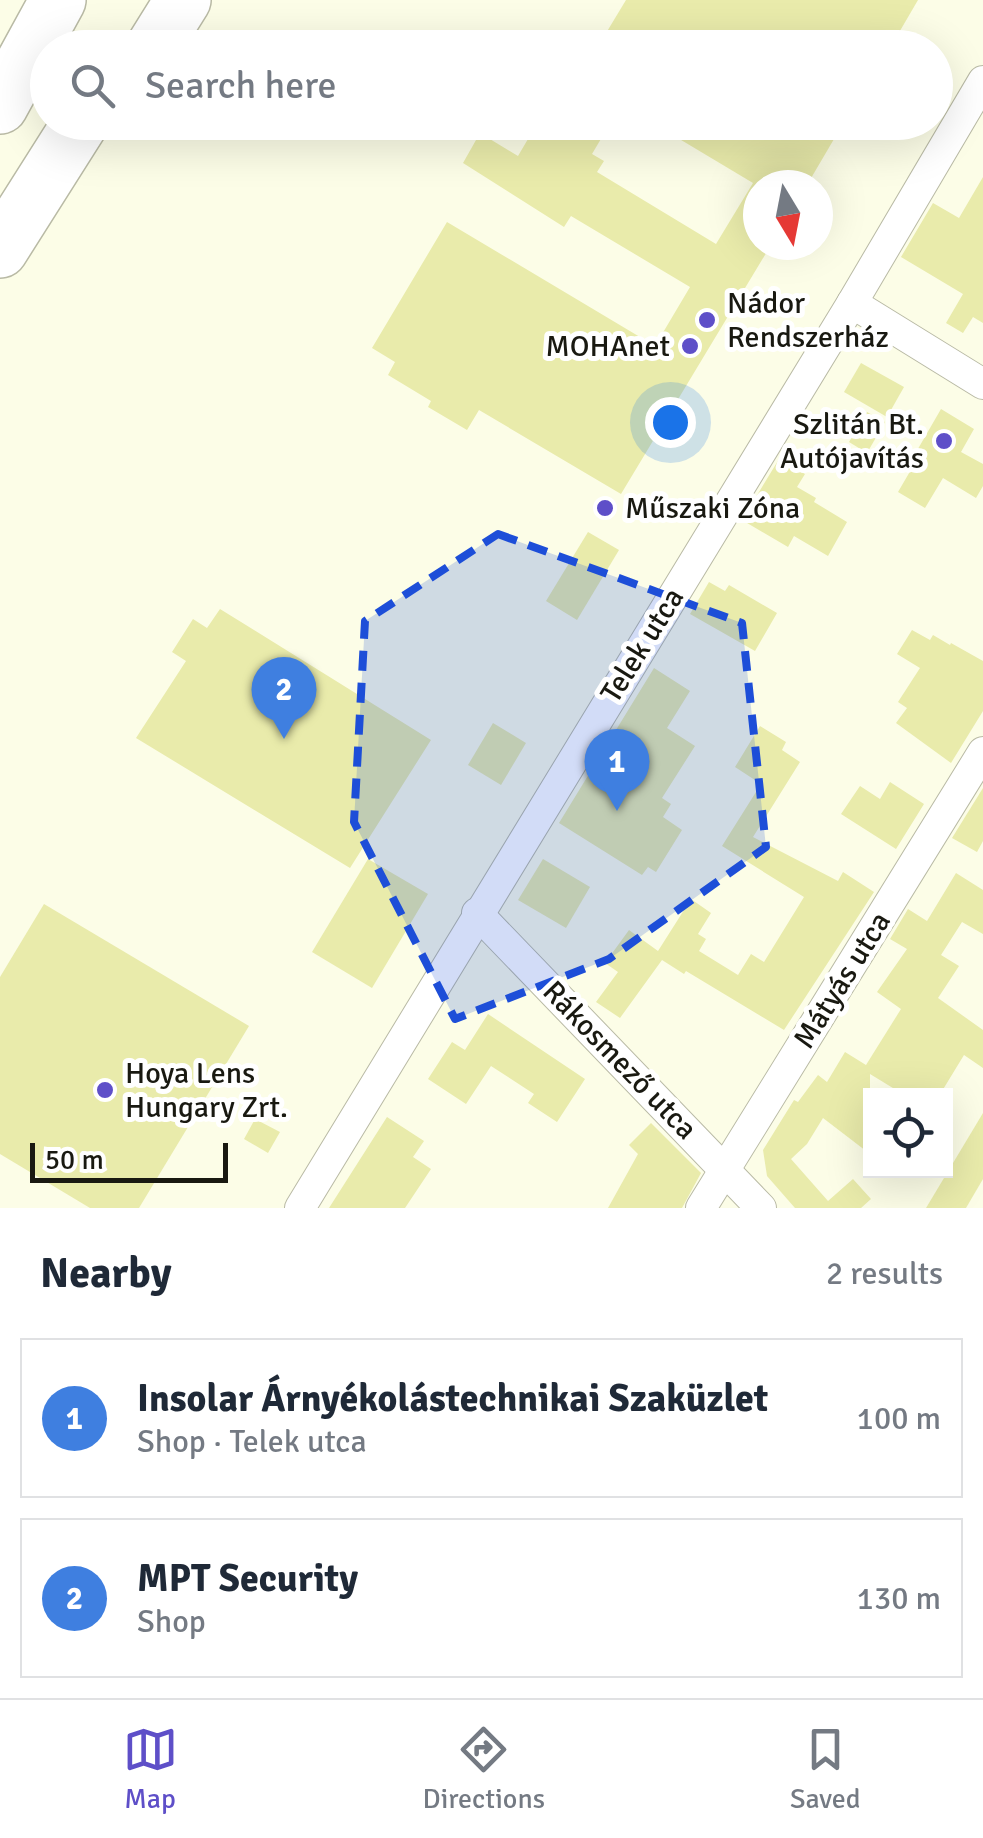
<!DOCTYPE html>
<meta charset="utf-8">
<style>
:root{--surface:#fff;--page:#f2f2f3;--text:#1f2937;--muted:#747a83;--line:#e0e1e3;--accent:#5e4fc8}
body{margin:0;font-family:Signika,sans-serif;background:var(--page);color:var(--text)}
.controls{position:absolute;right:30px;bottom:30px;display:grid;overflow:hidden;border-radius:0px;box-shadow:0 10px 40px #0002}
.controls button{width:90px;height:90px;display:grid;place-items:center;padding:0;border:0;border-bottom:2px solid var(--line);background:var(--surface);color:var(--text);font:50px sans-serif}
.compass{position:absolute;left:743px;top:170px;width:90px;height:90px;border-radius:50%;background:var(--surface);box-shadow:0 10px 40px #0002;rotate:170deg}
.scale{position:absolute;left:30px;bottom:25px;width:198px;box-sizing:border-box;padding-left:10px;border:5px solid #191911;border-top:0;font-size:28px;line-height:35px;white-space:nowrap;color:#191911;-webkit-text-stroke:8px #fff;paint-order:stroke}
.you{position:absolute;left:670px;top:422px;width:35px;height:35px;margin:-25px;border:8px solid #fff;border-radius:50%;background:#1a73e8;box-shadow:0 0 0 15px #1a73e833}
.badge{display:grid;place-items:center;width:65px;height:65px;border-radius:50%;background:var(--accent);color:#fff;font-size:32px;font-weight:700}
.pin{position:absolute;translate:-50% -82px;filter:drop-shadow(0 2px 5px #0008)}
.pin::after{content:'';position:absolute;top:52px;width:35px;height:30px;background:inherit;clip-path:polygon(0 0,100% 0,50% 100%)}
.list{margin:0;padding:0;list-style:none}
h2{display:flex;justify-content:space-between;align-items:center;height:130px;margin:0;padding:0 40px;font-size:42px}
h2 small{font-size:32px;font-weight:400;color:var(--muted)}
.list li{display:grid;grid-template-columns:65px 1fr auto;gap:30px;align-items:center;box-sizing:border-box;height:160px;margin:0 20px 20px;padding:0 20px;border:2px solid var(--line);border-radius:0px}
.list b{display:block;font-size:38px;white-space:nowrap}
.list p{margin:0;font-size:32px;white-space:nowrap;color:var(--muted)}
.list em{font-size:32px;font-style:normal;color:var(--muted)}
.icon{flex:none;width:55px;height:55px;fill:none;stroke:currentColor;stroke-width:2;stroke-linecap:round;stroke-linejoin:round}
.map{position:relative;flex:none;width:983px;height:1208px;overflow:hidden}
.search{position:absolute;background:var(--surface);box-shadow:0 10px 40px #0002;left:30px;right:30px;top:30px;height:110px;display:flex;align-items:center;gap:25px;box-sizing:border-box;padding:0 35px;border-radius:55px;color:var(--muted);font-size:38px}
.sheet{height:490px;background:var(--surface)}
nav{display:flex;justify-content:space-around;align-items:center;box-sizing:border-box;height:140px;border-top:2px solid var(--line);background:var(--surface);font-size:28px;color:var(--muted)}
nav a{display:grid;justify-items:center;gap:5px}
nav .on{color:var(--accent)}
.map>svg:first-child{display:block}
.building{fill:#e9ebab}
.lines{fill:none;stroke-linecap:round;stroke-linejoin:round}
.minor-casing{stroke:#b9baa5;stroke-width:32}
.motorway-casing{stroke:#b9baa5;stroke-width:58}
.minor{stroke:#fff;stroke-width:30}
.motorway{stroke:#fff;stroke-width:55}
.marked{fill:#1d4ed8;fill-opacity:0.2;stroke:#1d4ed8;stroke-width:8;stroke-dasharray:20 12;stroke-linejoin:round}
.poi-dot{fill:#5e4fc8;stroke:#fff;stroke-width:4}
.labels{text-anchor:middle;stroke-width:10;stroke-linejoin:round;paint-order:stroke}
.poi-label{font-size:30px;fill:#191911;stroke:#fff;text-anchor:start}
.street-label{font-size:30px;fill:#191911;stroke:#fff}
</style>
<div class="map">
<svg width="983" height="1208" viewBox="0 0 983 1208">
<rect width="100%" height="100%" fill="#fcfde7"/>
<g class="building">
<path d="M 626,0 L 918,0 L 890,48 L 597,48 Z"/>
<path d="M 538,122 L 611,122 L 592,154 L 604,161 L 597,172 L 716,244 L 753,183 L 651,122 L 844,122 L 807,185 L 758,185 L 758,245 L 771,245 L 621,494 L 479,410 L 467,430 L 428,407 L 431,401 L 388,375 L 395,362 L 372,348 L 447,222 L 655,346 L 690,287 L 571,216 L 564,227 L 463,163 L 480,133 L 518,156 Z"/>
<path d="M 983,177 L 983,323 L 973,317 L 963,333 L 946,323 L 963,294 L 901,257 L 933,203 L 959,218 Z"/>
<path d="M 861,363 L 904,387 L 887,417 L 844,392 Z"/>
<path d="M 941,409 L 974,429 L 961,452 L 983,464 L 983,486 L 976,498 L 943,478 L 925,508 L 898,492 L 919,456 L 915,454 Z"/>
<path d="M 867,412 L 885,422 L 867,453 L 849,442 Z"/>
<path d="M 779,459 L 805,474 L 797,487 L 816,498 L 814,502 L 847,522 L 828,556 L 794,536 L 788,547 L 742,520 Z"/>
<path d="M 588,532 L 619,550 L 577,620 L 546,601 Z"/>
<path d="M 709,582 L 725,591 L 729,585 L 777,613 L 755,651 L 690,614 Z"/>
<path d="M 220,609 L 431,740 L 350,868 L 136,738 L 186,661 L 172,652 L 193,619 L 207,628 Z"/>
<path d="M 912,630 L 930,640 L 933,635 L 950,645 L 951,643 L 983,661 L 983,711 L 951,763 L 896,723 L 907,708 L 898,702 L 920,668 L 897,654 Z"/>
<path d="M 654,668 L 690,691 L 667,728 L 695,746 L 662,798 L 671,804 L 663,817 L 682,830 L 656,872 L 648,867 L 642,875 L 559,823 Z"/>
<path d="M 493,723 L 526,743 L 501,785 L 468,765 Z"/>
<path d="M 760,726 L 786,742 L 782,750 L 800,762 L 753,837 L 838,881 L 843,872 L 874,892 L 784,1030 L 686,971 L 684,974 L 662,960 L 620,1018 L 596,1002 L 618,972 L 605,963 L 629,930 L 658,951 L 691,899 L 711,913 L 698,934 L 706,939 L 699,951 L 738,975 L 751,954 L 764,962 L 804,897 L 722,846 L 761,784 L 735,767 Z"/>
<path d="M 890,782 L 924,804 L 896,849 L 841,814 L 860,786 L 880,799 Z"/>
<path d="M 983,788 L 983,841 L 977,852 L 952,838 Z"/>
<path d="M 368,859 L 428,894 L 372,988 L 312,952 Z"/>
<path d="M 543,859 L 590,887 L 566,928 L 518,900 Z"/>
<path d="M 956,873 L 983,890 L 983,934 L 962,922 L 941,955 L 959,966 L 938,998 L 983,1030 L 983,1068 L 964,1055 L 939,1096 L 906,1096 L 870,1074 L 870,1154 L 823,1118 L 807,1144 L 791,1159 L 828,1201 L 853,1179 L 871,1199 L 861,1208 L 795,1208 L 767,1176 L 763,1150 L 794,1100 L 798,1102 L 818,1075 L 827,1082 L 845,1052 L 866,1065 L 901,1009 L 877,992 L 907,949 L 890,939 L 908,909 L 927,921 Z"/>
<path d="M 44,904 L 249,1026 L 139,1208 L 90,1208 L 0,1154 L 0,977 Z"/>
<path d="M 488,1014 L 585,1079 L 557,1122 L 528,1103 L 534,1094 L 491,1066 L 466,1104 L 428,1079 L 452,1042 L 465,1050 Z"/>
<path d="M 983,1113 L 983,1179 L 966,1208 L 926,1208 Z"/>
<path d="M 387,1117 L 424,1141 L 413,1157 L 431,1169 L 405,1208 L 329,1208 Z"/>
<path d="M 255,1119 L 280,1132 L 268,1153 L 244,1139 Z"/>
<path d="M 651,1123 L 701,1173 L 682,1208 L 608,1208 L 638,1154 L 629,1145 Z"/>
</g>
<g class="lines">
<g class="minor-casing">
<g id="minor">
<path d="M 852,303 L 983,384"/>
<path d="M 477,913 L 761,1208"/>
<path d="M 300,1208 L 852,303 L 983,81"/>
<path d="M 701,1208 L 983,752"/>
</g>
</g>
<g class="motorway-casing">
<g id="motorway">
<path d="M 153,48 L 183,0"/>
<path d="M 0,106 L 58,0"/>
<path d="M 0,250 L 81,122"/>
</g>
</g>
<use href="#minor" class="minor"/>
<use href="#motorway" class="motorway"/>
</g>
<path class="marked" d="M 498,534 L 742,623 L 766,847 L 609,959 L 455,1019 L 354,822 L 365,621 Z"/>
<g class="poi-dot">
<circle cx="707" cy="320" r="10"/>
<circle cx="690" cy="346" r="10"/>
<circle cx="944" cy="441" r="10"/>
<circle cx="605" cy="508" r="10"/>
<circle cx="105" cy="1090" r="10"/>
</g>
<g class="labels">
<g class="poi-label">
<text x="727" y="313">Nádor<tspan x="727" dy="34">Rendszerház</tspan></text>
<text x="670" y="356" text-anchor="end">MOHAnet</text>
<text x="924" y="434" text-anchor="end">Szlitán Bt.<tspan x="924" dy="34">Autójavítás</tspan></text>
<text x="625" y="518">Műszaki Zóna</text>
<text x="125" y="1083">Hoya Lens<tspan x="125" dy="34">Hungary Zrt.</tspan></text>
</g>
<g class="street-label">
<text transform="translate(642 645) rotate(-58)" y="10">Telek utca</text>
<text transform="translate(842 980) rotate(-58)" y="10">Mátyás utca</text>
<text transform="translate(620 1060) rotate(46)" y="10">Rákosmező utca</text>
</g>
</g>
</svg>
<div class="controls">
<button><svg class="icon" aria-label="locate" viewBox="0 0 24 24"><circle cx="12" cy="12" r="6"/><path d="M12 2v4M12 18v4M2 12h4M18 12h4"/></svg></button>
</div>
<svg class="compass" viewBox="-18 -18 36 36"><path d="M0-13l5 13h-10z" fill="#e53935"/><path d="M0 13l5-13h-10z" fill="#747a83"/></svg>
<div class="scale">50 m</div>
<div class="you"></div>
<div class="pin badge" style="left:617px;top:811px;background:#3f7fe0">1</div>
<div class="pin badge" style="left:284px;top:739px;background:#3f7fe0">2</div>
<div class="search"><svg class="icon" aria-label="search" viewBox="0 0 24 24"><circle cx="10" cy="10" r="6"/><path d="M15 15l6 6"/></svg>Search here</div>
</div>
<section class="sheet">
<h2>Nearby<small>2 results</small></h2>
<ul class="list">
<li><span class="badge" style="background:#3f7fe0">1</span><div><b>Insolar Árnyékolástechnikai Szaküzlet</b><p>Shop · Telek utca</p></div><em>100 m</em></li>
<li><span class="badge" style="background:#3f7fe0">2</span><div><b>MPT Security</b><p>Shop</p></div><em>130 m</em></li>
</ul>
</section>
<nav>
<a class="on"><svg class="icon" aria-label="map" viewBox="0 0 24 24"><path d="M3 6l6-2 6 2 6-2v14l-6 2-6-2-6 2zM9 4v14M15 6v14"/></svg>Map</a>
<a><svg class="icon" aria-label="directions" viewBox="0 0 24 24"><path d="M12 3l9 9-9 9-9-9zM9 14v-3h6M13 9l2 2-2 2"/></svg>Directions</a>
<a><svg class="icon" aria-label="saved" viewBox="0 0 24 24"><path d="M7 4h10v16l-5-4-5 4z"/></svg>Saved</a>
</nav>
